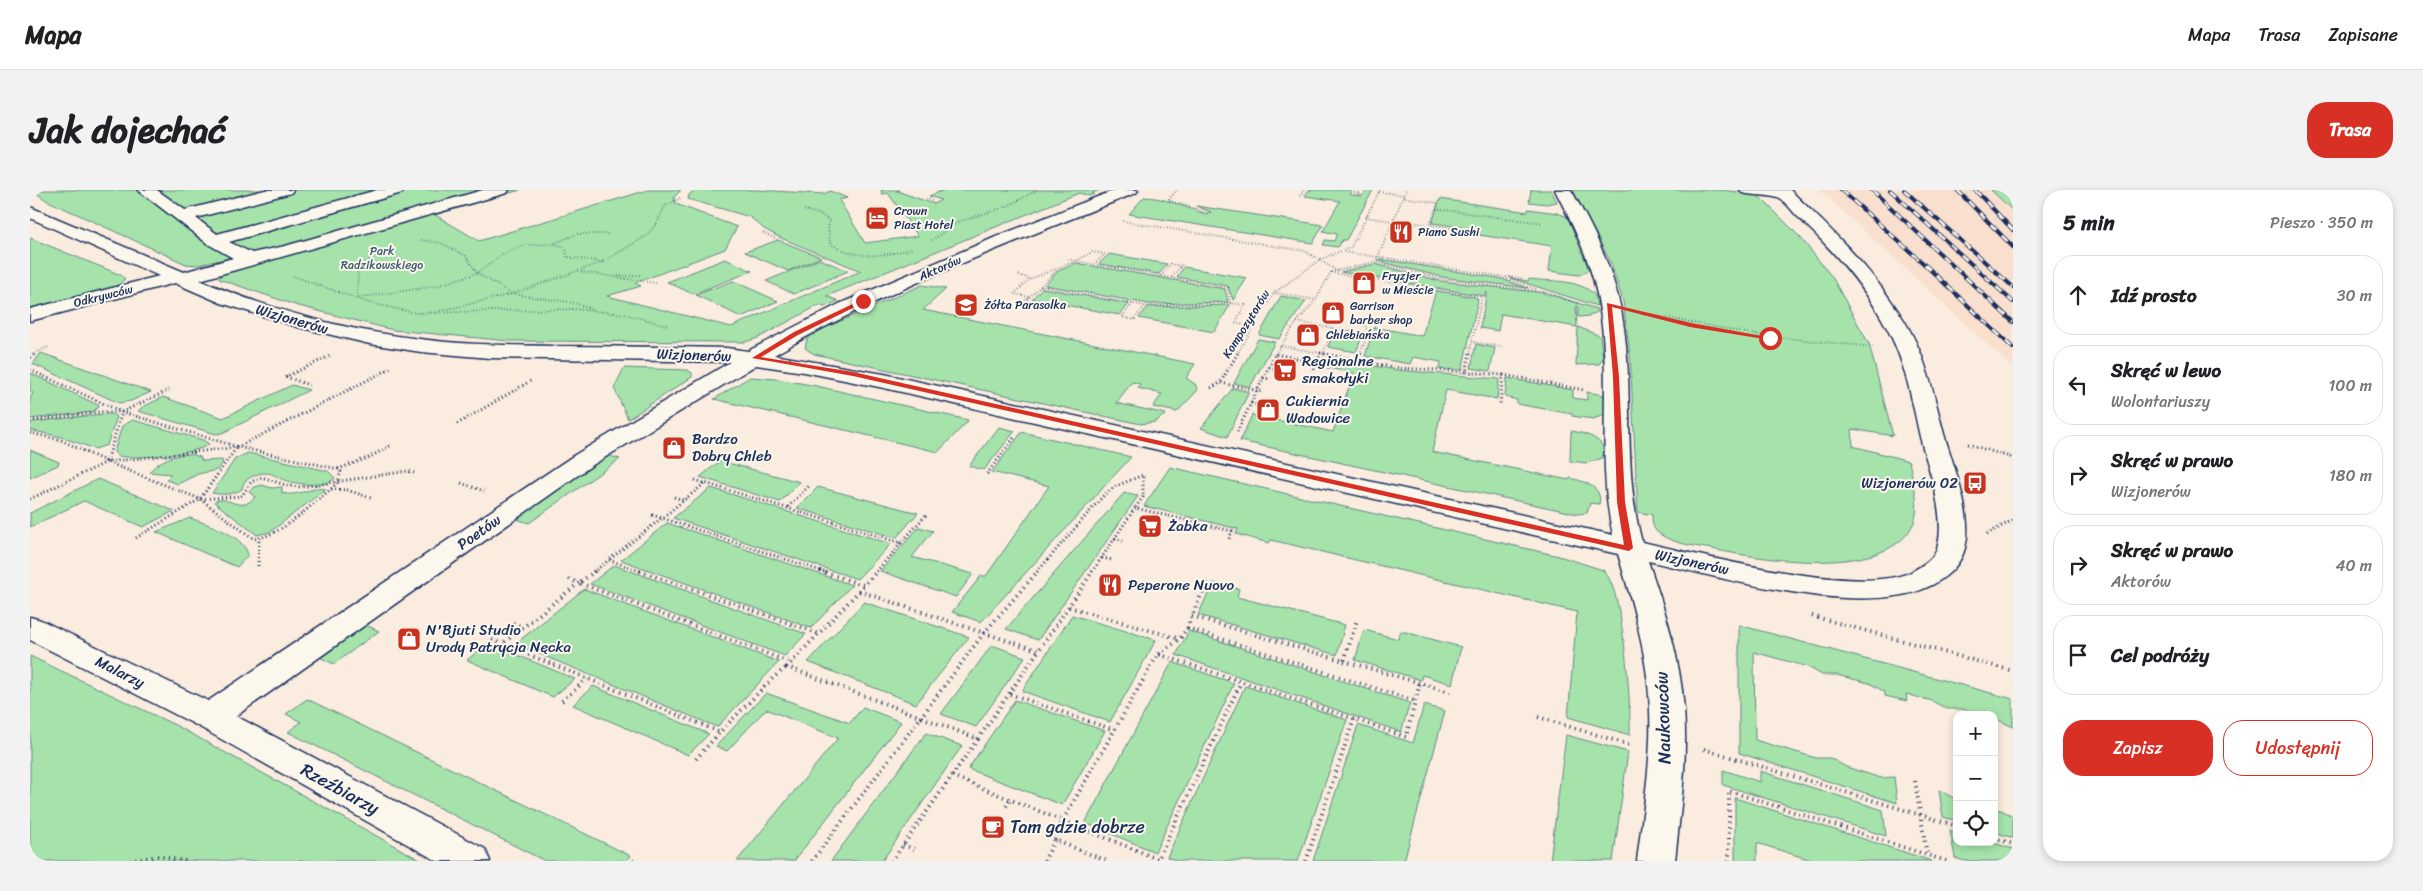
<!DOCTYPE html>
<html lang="pl">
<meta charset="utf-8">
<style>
:root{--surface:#fff;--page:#f2f2f2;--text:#202124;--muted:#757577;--line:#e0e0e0;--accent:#d93025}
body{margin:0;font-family:Sriracha,sans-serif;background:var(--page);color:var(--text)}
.controls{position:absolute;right:15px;bottom:15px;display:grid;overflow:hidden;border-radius:10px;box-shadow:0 2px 8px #0003}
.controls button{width:45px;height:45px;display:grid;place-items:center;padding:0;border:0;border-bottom:1px solid var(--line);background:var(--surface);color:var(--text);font:25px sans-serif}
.stop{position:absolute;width:15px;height:15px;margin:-11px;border:4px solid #d93025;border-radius:50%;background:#fff}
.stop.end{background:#d93025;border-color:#fff;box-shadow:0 1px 5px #0008}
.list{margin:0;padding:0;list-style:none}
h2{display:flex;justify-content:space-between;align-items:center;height:65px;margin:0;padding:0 20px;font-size:21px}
h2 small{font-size:16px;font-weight:400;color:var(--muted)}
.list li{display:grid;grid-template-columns:32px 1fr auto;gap:15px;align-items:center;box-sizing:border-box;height:80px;margin:0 10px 10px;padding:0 10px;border:1px solid var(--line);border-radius:20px}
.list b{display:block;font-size:19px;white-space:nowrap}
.list p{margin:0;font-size:16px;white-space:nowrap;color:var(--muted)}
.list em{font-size:16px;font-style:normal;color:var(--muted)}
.actions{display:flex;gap:10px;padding:15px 20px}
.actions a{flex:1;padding:11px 0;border:1px solid var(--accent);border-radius:20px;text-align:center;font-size:18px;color:var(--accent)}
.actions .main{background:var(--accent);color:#fff}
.icon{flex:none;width:28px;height:28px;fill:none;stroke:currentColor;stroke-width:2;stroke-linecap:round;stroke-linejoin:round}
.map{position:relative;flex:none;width:1983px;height:671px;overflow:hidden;border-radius:20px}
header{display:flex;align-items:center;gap:30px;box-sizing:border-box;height:70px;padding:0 25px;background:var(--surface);border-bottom:1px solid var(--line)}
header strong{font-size:24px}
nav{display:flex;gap:28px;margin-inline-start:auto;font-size:18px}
.intro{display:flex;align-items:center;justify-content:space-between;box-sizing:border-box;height:120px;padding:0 30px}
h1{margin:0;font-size:35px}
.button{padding:12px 22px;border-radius:20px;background:var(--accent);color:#fff;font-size:18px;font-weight:700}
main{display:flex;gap:30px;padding:0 30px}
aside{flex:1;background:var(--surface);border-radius:20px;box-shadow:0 2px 8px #0003}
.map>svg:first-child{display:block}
.built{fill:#f9dfce}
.green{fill:#a5e3ab;stroke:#608984}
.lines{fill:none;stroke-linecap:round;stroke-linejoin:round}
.minor-casing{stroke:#1b2f5e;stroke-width:3}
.path-far2{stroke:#1b2f5e;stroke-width:2;stroke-dasharray:0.5 2.5;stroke-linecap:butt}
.path-far1{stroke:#1b2f5e;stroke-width:3;stroke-dasharray:1 3;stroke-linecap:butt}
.path{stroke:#1b2f5e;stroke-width:4;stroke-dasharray:1 4.5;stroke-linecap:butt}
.minor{fill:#fbf7ec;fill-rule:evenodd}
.rail-casing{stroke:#1b2f5e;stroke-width:4}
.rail{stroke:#fbf7ec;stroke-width:2.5;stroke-dasharray:8;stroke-linecap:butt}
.route{fill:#d93025}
.labels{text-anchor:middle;stroke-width:4;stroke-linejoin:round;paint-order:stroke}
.far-poi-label{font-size:12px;fill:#1b2f5e;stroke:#fbf7ec;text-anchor:start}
.far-park-label{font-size:12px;fill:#3e5c71;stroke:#fbf7ec}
.far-street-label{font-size:12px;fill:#1b2f5e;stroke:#fbf7ec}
.street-label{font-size:15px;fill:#1b2f5e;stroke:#fbf7ec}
.poi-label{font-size:15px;fill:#1b2f5e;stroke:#fbf7ec;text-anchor:start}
.near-street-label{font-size:18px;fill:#1b2f5e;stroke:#fbf7ec}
.near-poi-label{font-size:18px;fill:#1b2f5e;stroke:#fbf7ec;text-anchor:start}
</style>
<header>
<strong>Mapa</strong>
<nav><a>Mapa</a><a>Trasa</a><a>Zapisane</a></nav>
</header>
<div class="intro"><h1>Jak dojechać</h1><a class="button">Trasa</a></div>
<main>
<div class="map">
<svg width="1983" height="671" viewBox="0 0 1983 671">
<rect width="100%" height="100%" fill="#faecde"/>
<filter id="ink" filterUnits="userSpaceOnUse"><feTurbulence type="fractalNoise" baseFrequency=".02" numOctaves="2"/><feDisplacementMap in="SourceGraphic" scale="10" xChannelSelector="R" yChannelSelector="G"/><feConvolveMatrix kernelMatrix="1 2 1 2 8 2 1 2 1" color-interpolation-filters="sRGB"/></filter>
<g filter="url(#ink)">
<path class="built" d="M 1789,0 L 1983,0 L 1983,178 L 1802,11 Z"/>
<g class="green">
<path d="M 2,0 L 490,0 L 405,25 L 449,51 L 618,0 L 651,0 L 644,7 L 646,14 L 707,37 L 695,59 L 605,93 L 611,96 L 577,106 L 701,137 L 831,81 L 751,48 L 734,39 L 720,27 L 658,9 L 659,5 L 664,0 L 727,0 L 794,4 L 800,1 L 817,8 L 809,10 L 835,53 L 888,46 L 858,3 L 852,4 L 851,0 L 870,0 L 867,1 L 904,14 L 911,10 L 899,6 L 914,0 L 1070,0 L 1062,3 L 1064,4 L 1060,6 L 1049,3 L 797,106 L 808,111 L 794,117 L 789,115 L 728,148 L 715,152 L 480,151 L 363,140 L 265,115 L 189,89 L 191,85 L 218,74 L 203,67 L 168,75 L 156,74 L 16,10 Z"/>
<path d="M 1279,0 L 1321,0 L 1321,5 L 1332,6 L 1338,0 L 1343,0 L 1316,50 L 1312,50 L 1308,57 L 1293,55 L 1295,50 L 1304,51 L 1307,44 L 1293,41 L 1310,11 L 1275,6 Z"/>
<path d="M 1501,0 L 1521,0 L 1527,12 L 1517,14 L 1499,12 Z"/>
<path d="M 1543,0 L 1691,0 L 1725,4 L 1733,10 L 1770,47 L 1802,87 L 1839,154 L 1863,246 L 1822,239 L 1823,256 L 1879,271 C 1882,289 1891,314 1884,332 C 1861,391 1728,369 1682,359 C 1665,356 1645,354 1631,345 C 1623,340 1622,334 1622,325 L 1608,322 L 1600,165 L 1593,111 L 1580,71 Z"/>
<path d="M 1961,0 L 1983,0 L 1983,21 Z"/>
<path d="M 1114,7 C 1134,7 1156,18 1176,24 L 1181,22 L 1166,16 L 1293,35 L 1283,53 L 1099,24 Z"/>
<path d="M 1410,9 L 1498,22 L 1498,19 L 1527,23 L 1538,27 L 1559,80 L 1549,85 L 1519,81 L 1522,56 L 1449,45 L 1450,40 L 1402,33 Z"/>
<path d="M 0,48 L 91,85 L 95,89 L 88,95 L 78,99 L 0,119 Z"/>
<path d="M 748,50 L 791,67 L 758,81 L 715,62 Z"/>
<path d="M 1079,64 L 1137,74 L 1129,84 L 1069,74 Z"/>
<path d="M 695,69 L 722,81 L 663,104 L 637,92 Z"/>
<path d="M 790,69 L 818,81 L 764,104 L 736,91 Z"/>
<path d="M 1349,69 L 1468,88 L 1498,98 L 1412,87 L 1348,71 Z"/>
<path d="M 1046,73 L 1195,99 L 1198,112 L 1119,114 L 1015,95 L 1028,81 Z"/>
<path d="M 1345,74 L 1410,91 L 1515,103 L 1567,119 L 1567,122 L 1560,126 L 1548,127 L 1548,117 L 1546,117 L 1547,137 L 1471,124 L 1468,141 L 1450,138 L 1457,102 L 1455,106 L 1311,82 Z"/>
<path d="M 1154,77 L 1217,88 L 1203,110 L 1198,96 L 1147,87 Z"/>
<path d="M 1480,88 L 1498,91 L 1499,89 C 1520,92 1547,88 1565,105 L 1567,116 Z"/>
<path d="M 703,91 L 748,111 L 711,127 L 666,105 Z"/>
<path d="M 892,95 L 916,99 L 893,120 L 1165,174 L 1156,188 L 1165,194 L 1168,200 L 1147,222 L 1123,217 L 1132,204 L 1108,198 L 1110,194 L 1102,192 L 1086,213 L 1136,224 L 1125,232 L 1111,234 L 784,164 L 775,158 L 777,149 L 786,142 Z"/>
<path d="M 1012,98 L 1099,114 L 1090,125 L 1002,109 Z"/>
<path d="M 1406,101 L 1445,107 L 1448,110 L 1432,180 L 1409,179 L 1411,172 L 1383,167 L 1380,174 L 1335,166 L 1344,137 L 1392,146 Z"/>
<path d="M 1251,106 L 1276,111 L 1249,149 L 1229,145 Z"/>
<path d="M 1200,115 L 1184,142 L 1109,128 L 1118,117 Z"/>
<path d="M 1548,137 L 1570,146 L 1573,169 L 1569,174 L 1546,175 Z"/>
<path d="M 1305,140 L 1333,145 L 1326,162 L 1298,157 Z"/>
<path d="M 1228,149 L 1245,152 L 1220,197 L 1204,193 Z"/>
<path d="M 1446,154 L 1465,158 L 1460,181 L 1441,178 Z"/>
<path d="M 11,163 L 121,202 L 101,211 L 89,213 L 3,174 Z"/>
<path d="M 1295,172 L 1331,177 L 1332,174 L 1367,180 L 1469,189 L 1467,209 L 1416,200 L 1402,262 L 1539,290 L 1540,288 C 1553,291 1574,297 1569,314 L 1560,313 L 1557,323 L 1548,324 L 1210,251 L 1222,225 L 1303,242 L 1324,183 L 1293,177 Z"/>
<path d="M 594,178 L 657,180 L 662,183 L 662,187 L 598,229 L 584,198 Z"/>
<path d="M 0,183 L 68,215 L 69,217 L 62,222 L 0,229 L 0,208 L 3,203 L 0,201 Z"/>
<path d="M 720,187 L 746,189 L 782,195 L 938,230 L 938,231 L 908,262 L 684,209 Z"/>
<path d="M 1477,188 L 1543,200 L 1543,208 L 1557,210 L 1557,202 L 1574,205 L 1575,225 L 1563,229 L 1542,226 L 1542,224 L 1487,214 L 1487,210 L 1475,207 Z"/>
<path d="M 262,195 L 279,200 L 192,243 L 186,244 L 108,221 L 111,218 L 133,207 L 193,228 Z"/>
<path d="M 1203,198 L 1219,202 L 1197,247 L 1171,238 Z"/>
<path d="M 74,224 L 82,224 L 87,227 L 77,255 L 65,259 L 31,247 L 0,240 L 0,233 L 3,232 Z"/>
<path d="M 103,230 L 173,250 L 179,254 C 166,265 104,269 88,266 L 84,262 L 92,236 Z"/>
<path d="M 969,237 L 985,241 L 954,280 L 939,276 Z"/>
<path d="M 1541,241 C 1555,243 1580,250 1572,268 L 1557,273 L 1540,271 Z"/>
<path d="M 992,242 L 1101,267 L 951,432 L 922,422 L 951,386 L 956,386 L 1019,296 L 962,282 Z"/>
<path d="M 0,260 L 29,272 L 28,275 L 0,288 Z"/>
<path d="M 218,263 L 298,281 L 305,288 C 296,299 266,294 254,290 C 248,288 243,283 236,283 C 227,283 220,287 214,292 L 212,299 C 203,305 192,305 182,303 L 205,269 Z"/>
<path d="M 161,264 L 170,267 L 172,271 L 192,270 L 193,273 L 187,280 L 168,284 L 148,294 L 136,290 L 141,284 L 119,282 C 130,270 144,264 161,264 Z"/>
<path d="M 577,265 L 590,269 L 499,333 L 486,329 Z"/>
<path d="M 690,271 L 770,292 L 750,312 L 670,287 Z"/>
<path d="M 1140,277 L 1529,366 L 1573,380 C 1594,397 1601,516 1600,545 L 1538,527 L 1547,422 L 1241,350 L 1239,353 L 1206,344 L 1208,339 L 1114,316 Z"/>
<path d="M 68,289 L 144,321 L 113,337 L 54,311 L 0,337 L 0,323 Z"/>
<path d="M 232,295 L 242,298 L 252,297 L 252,303 C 266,308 281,296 296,299 L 240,342 L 227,345 L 184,312 C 197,303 210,325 225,307 L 219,302 L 225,297 Z"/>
<path d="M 788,297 L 888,323 L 866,348 L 767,318 Z"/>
<path d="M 681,298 L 861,354 L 827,389 L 643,328 Z"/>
<path d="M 1094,303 L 1108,306 L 1008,450 L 976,439 Z"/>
<path d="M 160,328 C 177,334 214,345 218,365 L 207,377 L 126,342 Z"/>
<path d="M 637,333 L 822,395 L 781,438 L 591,370 Z"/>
<path d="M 889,337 L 903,341 L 882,367 L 943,384 L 926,407 L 850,381 Z"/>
<path d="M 584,375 L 776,444 L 755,466 L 560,394 Z"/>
<path d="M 1183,393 L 1209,399 L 1207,407 L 1315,435 L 1307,465 L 1168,425 Z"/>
<path d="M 554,399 L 749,472 L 687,537 L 485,454 Z"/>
<path d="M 834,412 L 939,447 L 886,514 L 778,472 Z"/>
<path d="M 1042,425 L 1126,450 L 1080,532 L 992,501 Z"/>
<path d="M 329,432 L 349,441 L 304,474 L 283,464 Z"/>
<path d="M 1709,435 L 1983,509 L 1983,537 L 1964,528 L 1964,525 L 1952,525 L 1932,519 L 1917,519 L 1902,511 L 1876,504 L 1877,511 L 1855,506 L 1855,502 L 1839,493 L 1807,485 L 1792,485 L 1778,477 L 1724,462 L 1725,550 L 1786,568 L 1800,568 L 1816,577 L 1851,588 L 1864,587 L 1867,613 L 1709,563 Z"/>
<path d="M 1334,440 L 1368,449 L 1371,441 L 1431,457 L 1422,494 L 1392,485 L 1391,490 L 1325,470 Z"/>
<path d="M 1159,441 L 1380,513 L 1371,542 L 1146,465 Z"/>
<path d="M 458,453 L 545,489 L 523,507 L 437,470 Z"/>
<path d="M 962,455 L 995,467 L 946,537 L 911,524 Z"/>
<path d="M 0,466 L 147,536 L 392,671 L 0,671 Z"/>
<path d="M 1142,472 L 1204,493 L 1125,662 L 1055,633 Z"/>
<path d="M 563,496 L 679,544 L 658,565 L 543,515 Z"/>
<path d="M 1215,496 L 1317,530 L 1268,671 L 1147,671 L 1137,667 Z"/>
<path d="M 736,503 L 820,533 L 833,517 L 871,532 L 764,671 L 707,671 L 808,548 L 736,519 L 697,561 L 686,556 Z"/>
<path d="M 277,509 L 601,666 L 596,671 L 515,671 L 258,542 L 271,532 L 256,524 Z"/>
<path d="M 985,510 L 1075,541 L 1032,615 L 938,579 Z"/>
<path d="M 1394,515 L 1415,521 L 1374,671 L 1283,671 L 1328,535 L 1383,553 Z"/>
<path d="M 896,543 L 932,556 L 852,671 L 801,671 Z"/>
<path d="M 1536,545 L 1598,562 L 1583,671 L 1520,671 Z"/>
<path d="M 1693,580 L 1730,592 L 1730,581 L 1853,620 L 1856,646 L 1693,595 Z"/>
<path d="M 1909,600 L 1927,610 L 1927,631 L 1913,627 Z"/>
<path d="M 1705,608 L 1902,671 L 1784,671 L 1727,653 L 1727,671 L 1705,671 Z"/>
<path d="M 1964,619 L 1971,620 L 1983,626 L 1983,648 L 1964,642 Z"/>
<path d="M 1920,640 L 1927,642 L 1927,652 L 1960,652 L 1983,659 L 1983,671 L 1935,671 L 1925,668 Z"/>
</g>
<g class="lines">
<g class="minor-casing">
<path id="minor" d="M 108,0 L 127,0 L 155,20 L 235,0 L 263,0 L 261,3 L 166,28 L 187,44 L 347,0 L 374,0 L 372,3 L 199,52 L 222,63 L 255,56 L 453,0 L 479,0 L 477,3 L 170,90 C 240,120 314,140 390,149 C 433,155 478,155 522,156 C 581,156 639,157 697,158 L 718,161 L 809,114 L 973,44 L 1085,0 L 1108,0 L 1106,3 C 985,52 857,99 744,165 L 854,184 L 1583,345 C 1566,272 1582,195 1570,121 C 1564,77 1545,39 1525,0 L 1541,0 C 1563,38 1582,76 1591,120 C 1606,196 1591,276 1612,352 C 1671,365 1832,408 1883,381 C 1893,375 1904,369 1907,358 C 1917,327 1898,278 1890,247 C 1882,211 1876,175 1859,142 C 1837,98 1804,61 1768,27 C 1763,22 1756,12 1750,9 C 1740,4 1723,6 1712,3 L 1710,0 L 1760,0 C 1799,37 1838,75 1868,121 C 1877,134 1885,149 1891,164 C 1901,190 1907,217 1914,244 C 1923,275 1944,326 1935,358 C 1931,374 1918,386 1904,394 C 1838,431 1690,387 1618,371 C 1635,420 1650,467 1654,519 C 1658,570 1650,621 1645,671 L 1607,671 C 1613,621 1622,570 1620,520 C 1618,466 1603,415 1588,364 L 854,198 L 774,182 L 726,175 L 561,276 L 206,526 L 455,659 L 460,671 L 407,671 L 168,536 L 0,450 L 0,427 L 11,430 L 178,511 L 543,266 L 700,172 L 460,168 L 391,162 L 340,154 L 268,137 L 191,113 L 145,93 L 0,131 L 0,119 L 129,86 L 0,28 L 0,17 L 154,82 L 203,68 L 178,54 Z"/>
</g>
<g class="path-far2">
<path d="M 1147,0 L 1138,10 L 1178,23"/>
<path d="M 1324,0 L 1324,3 L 1329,4 L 1333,0"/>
<path d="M 1376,0 L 1348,67 L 1468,86 L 1508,100"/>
<path d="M 1349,2 L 1374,5"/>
<path d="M 1270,6 L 1274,0"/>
<path d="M 1373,7 L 1408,13 L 1400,35"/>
<path d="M 896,9 L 903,11"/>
<path d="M 1406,19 L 1513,33"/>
<path d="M 774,20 L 792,25 L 800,31 L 798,37 L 800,53 C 826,70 855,67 883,58"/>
<path d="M 1336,27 L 1362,31"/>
<path d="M 1363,29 L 1445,42 L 1443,48"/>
<path d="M 1093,31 L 1275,61 L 1307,81"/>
<path d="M 733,43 L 747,49"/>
<path d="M 391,50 L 411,53 L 436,66 L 447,83 L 482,104 L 545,113 L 563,120"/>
<path d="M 902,50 L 928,32 L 978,16 L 1007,0"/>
<path d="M 525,53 L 547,44 L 580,44"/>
<path d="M 348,61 L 328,81 L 327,108 L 406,96 L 447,83 L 473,64 L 495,55 L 524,54 L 536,57 L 537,67 L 573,72"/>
<path d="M 1314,62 L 1348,67 L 1345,72"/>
<path d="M 1038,69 L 1046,71 L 1062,62 L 1075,64 L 1065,74"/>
<path d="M 551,82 L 626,93"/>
<path d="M 1301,82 L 1345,72 L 1411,89 L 1515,102 L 1549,114"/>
<path d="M 1304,83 L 1452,107 L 1442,152"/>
<path d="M 989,85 L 1000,89"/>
<path d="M 263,86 L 339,113 L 386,123 L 543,119 L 595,124 L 639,136"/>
<path d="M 588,86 L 612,85"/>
<path d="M 1131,86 L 1140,74 L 1151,76"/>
<path d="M 1142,87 L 1153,74"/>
<path d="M 1476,87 L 1492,88"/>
<path d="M 1011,96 L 1028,79"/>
<path d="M 1245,103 L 1286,110"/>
<path d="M 995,111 L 1011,96 L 1115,116 L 1200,113 L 1198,98 L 1046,71 L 1000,89 L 984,104 L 999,107"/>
<path d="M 1200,113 L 1215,115 L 1205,133 L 1223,137"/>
<path d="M 1102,114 L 1092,127 L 1104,130 L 1115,116"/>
<path d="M 410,121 L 482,104 L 573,72 L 616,46 L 627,33 L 635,16 L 652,7"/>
<path d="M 1611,123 L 1727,145 L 1844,157"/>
<path d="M 1267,132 L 1338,144 L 1330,164"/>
<path d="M 1335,133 L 1338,144"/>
<path d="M 1251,156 L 1297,164"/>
<path d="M 4,164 L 18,157"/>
<path d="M 1207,164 L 1244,103 L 1291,69 L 1321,57 L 1350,0"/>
<path d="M 1245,164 L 1267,132 L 1286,110 L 1301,82"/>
<path d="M 1245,164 L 1247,164"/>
<path d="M 1293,164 L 1304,138"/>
<path d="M 1440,164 L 1442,152 L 1473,157"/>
</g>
<g class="path-far1">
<path d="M 1290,163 L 1328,170"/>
<path d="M 1331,163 L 1328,171 L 1369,178 L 1436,182"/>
<path d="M 1440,163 L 1436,182 L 1473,185 L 1470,214"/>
<path d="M 0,168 L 6,163"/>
<path d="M 1239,177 L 1246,179"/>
<path d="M 1284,179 L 1289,168 L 1327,175 L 1328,171"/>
<path d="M 0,180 L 92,222 L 208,257 L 308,279 L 311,282 L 307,293 L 301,299 C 278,317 254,344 224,349 L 170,309"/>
<path d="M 1473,185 L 1554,200"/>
<path d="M 255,187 L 300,166"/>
<path d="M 256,187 L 279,195"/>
<path d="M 1233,188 L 1241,189"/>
<path d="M 1191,193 L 1234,202"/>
<path d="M 1181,198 L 1190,193 L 1208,163"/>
<path d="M 1221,213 L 1228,215"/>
<path d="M 0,231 L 71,222 L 92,222 L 139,200"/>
<path d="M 427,234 L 502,190"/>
<path d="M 1207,242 L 1245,164 L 1287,172"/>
<path d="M 0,243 L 31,250 L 77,272 L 170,309 L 207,257"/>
<path d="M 1938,254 L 1983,268"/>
<path d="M 77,272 L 92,222"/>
<path d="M 308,279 L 338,268 L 360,256"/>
<path d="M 957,284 L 984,248"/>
<path d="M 665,290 L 871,353 L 846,382"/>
<path d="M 431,293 L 454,301"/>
<path d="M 301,299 L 317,300 L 341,308"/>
<path d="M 644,307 L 653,310"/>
<path d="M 0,309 L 77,272 L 208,257 L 361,178"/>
<path d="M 758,317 L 780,295"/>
<path d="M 622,325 L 632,328 L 675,293"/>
<path d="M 1957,344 L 1983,330"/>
<path d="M 106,348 L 170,309 L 212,306 L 221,292 L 232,287 L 258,296 L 271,297 L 378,281 L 384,283"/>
<path d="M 1085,348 L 1093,351"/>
<path d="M 871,353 L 896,325"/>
<path d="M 1072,368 L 1082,370"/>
<path d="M 580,369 L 632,328 L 794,382"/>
<path d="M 228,376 L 229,349"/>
<path d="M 563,382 L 579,370 L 613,382"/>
<path d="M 1007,382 L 1074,305 L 1086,296 L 1113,285 L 1113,307 L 1105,318"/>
<path d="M 1062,382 L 1105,318 L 1202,341 L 1199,349"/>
</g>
<g class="path">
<path d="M 565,381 L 549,393 L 762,473"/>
<path d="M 610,381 L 790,444"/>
<path d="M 790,381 L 833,395"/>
<path d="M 539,389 L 549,393 L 472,454 L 690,542 L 744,487 L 757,477"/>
<path d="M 829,401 L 847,381"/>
<path d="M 829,401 L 954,443 L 891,527 L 757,477 Z"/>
<path d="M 1039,417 L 1150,449"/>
<path d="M 1162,426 L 1314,471 L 1327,430"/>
<path d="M 1782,426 L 1983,481"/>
<path d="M 483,433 L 493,437"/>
<path d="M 1157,438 L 1385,511"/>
<path d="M 954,443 L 1010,461"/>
<path d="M 954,443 L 1008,381"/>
<path d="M 462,450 L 472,454"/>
<path d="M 1129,464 L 1150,449 L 1157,438 L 1177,391"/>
<path d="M 1314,471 L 1390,493"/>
<path d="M 980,504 L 1084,540"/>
<path d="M 532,511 L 557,489"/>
<path d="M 1508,527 L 1600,555"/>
<path d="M 948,549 L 1063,381"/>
<path d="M 1674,559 L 1927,636"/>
<path d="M 666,569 L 690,542"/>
<path d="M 922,586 L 1128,669 L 1211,492"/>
<path d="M 1885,591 L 1897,665"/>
<path d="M 976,616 L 981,609"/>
<path d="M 1964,648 L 1983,654"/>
<path d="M 1025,650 L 1033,630 L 1128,464 L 1324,529"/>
<path d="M 873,655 L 884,659"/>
<path d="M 100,671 L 127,666 L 155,671"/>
<path d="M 604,671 L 607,668"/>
<path d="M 782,671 L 891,527 L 948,549 L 862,671"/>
<path d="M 1014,671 L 1025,650 L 1077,671"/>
<path d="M 1276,671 L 1324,529 L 1376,547 L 1390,493 L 1420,502"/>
<path d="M 1699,671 L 1699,601 L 1916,671"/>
</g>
<use href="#minor" class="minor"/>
<g class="rail-casing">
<g id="rail">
<path d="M 1811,0 L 1893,73 L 1983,158"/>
<path d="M 1842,0 L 1983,132"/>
<path d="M 1860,0 L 1983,112"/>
<path d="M 1874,0 L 1983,97"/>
<path d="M 1927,0 L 1983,57"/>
<path d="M 1945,0 L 1983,40"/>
</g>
</g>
<use href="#rail" class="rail"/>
</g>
</g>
<path class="route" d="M 833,109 L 835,112 L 768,145 L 731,167 L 823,182 L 1594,355 L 1587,312 L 1583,187 L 1577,113 L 1661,133 L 1743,148 L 1740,150 L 1660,137 L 1582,117 L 1589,187 L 1595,312 L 1603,358 L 1599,361 L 823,186 L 722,168 L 764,142 Z"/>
<defs>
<g id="hotel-square" transform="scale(1.25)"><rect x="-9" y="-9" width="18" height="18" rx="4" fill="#c8321e" stroke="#fbf7ec"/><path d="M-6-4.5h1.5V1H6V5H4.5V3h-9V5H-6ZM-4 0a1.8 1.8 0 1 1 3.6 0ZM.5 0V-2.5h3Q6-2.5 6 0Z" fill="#fff"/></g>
<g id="restaurant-square" transform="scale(1.25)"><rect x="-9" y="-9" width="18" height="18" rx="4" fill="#c8321e" stroke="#fbf7ec"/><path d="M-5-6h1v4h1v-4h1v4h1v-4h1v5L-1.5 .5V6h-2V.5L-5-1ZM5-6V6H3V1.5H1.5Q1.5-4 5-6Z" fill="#fff"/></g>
<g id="shop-square" transform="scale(1.25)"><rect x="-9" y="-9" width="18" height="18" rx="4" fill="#c8321e" stroke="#fbf7ec"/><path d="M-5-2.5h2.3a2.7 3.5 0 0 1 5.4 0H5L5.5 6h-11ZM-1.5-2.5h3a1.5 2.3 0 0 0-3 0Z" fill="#fff"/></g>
<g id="school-square" transform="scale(1.25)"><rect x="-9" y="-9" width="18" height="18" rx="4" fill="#c8321e" stroke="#fbf7ec"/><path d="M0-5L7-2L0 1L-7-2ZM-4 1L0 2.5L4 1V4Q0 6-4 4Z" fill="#fff"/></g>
<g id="supermarket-square" transform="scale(1.25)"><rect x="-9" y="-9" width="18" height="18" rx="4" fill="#c8321e" stroke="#fbf7ec"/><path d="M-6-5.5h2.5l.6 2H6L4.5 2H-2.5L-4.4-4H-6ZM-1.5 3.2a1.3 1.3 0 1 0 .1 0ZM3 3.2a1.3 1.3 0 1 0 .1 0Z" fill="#fff"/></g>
<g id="bus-square" transform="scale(1.25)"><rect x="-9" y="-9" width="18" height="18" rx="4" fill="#c8321e" stroke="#fbf7ec"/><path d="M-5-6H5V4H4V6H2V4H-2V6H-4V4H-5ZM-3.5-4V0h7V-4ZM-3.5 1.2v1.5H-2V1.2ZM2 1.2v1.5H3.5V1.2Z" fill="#fff"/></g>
<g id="cafe-square" transform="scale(1.25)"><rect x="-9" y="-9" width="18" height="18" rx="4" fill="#c8321e" stroke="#fbf7ec"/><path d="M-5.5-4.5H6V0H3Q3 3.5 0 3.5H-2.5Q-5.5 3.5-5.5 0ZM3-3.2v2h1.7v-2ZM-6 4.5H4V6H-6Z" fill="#fff"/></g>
</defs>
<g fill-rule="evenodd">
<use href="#hotel-square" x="847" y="28"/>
<use href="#restaurant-square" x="1371" y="42"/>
<use href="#shop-square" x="1334" y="93"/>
<use href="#school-square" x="936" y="115"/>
<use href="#shop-square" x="1303" y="123"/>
<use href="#shop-square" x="1278" y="145"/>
<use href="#supermarket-square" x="1255" y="180"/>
<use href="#shop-square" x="1238" y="220"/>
<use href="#shop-square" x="644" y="258"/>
<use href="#bus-square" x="1945" y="293"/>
<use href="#supermarket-square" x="1120" y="336"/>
<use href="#restaurant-square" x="1080" y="395"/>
<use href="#shop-square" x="379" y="449"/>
<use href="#cafe-square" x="963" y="637"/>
</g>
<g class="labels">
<g class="far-poi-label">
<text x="864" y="25">Crown<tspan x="864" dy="14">Piast Hotel</tspan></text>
<text x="1388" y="46">Piano Sushi</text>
<text x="1352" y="90">Fryzjer<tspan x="1352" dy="14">w Mieście</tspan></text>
<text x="954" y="119">Żółta Parasolka</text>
<text x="1320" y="120">Garrison<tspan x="1320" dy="14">barber shop</tspan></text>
<text x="1296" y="149">Chlebiańska</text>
</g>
<g class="far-park-label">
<text x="352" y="65">Park<tspan x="352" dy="14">Radzikowskiego</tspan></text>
</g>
<g class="far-street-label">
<text transform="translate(910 78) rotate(-24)" y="4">Aktorów</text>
<text transform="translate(73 106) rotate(-14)" y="4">Odkrywców</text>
<text transform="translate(1216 134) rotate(-58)" y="4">Kompozytorów</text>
</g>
<g class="street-label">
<text transform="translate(262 129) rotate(16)" y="5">Wizjonerów</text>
<text transform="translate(664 165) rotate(2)" y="5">Wizjonerów</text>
<text transform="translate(449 342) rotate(-35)" y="5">Poetów</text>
<text transform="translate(1662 372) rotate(12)" y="5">Wizjonerów</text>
<text transform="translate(90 482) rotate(27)" y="5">Malarzy</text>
</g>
<g class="poi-label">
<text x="1272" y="176">Regionalne<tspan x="1272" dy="17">smakołyki</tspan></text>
<text x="1256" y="216">Cukiernia<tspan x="1256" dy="17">Wadowice</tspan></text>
<text x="662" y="254">Bardzo<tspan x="662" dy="17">Dobry Chleb</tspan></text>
<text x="1928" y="298" text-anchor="end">Wizjonerów 02</text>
<text x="1138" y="341">Żabka</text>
<text x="1098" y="400">Peperone Nuovo</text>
<text x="396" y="445">N'Bjuti Studio<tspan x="396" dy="17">Urody Patrycja Nęcka</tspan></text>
</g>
<g class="near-street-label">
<text transform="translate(1633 528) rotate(-92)" y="6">Naukowców</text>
<text transform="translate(310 599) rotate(29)" y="6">Rzeźbiarzy</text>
</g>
<g class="near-poi-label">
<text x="980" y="643">Tam gdzie dobrze</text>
</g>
</g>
</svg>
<div class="controls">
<button>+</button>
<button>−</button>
<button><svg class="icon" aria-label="locate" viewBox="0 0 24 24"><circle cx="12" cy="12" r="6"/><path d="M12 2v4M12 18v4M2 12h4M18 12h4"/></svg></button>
</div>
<div class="stop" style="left:1740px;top:148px"></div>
<div class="stop end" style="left:833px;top:111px"></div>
</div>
<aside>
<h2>5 min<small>Pieszo · 350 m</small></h2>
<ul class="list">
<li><svg class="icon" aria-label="ahead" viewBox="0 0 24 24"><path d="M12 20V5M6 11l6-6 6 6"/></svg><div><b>Idź prosto</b></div><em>30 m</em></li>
<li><svg class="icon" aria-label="left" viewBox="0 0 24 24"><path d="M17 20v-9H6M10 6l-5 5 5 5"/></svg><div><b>Skręć w lewo</b><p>Wolontariuszy</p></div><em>100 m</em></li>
<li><svg class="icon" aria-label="right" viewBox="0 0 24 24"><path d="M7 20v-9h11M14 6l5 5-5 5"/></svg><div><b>Skręć w prawo</b><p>Wizjonerów</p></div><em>180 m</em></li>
<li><svg class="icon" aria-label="right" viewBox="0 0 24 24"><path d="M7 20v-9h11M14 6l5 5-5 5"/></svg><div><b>Skręć w prawo</b><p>Aktorów</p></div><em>40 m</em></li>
<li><svg class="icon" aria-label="arrive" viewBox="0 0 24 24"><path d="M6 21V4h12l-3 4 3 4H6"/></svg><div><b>Cel podróży</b></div></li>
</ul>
<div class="actions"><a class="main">Zapisz</a><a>Udostępnij</a></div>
</aside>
</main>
